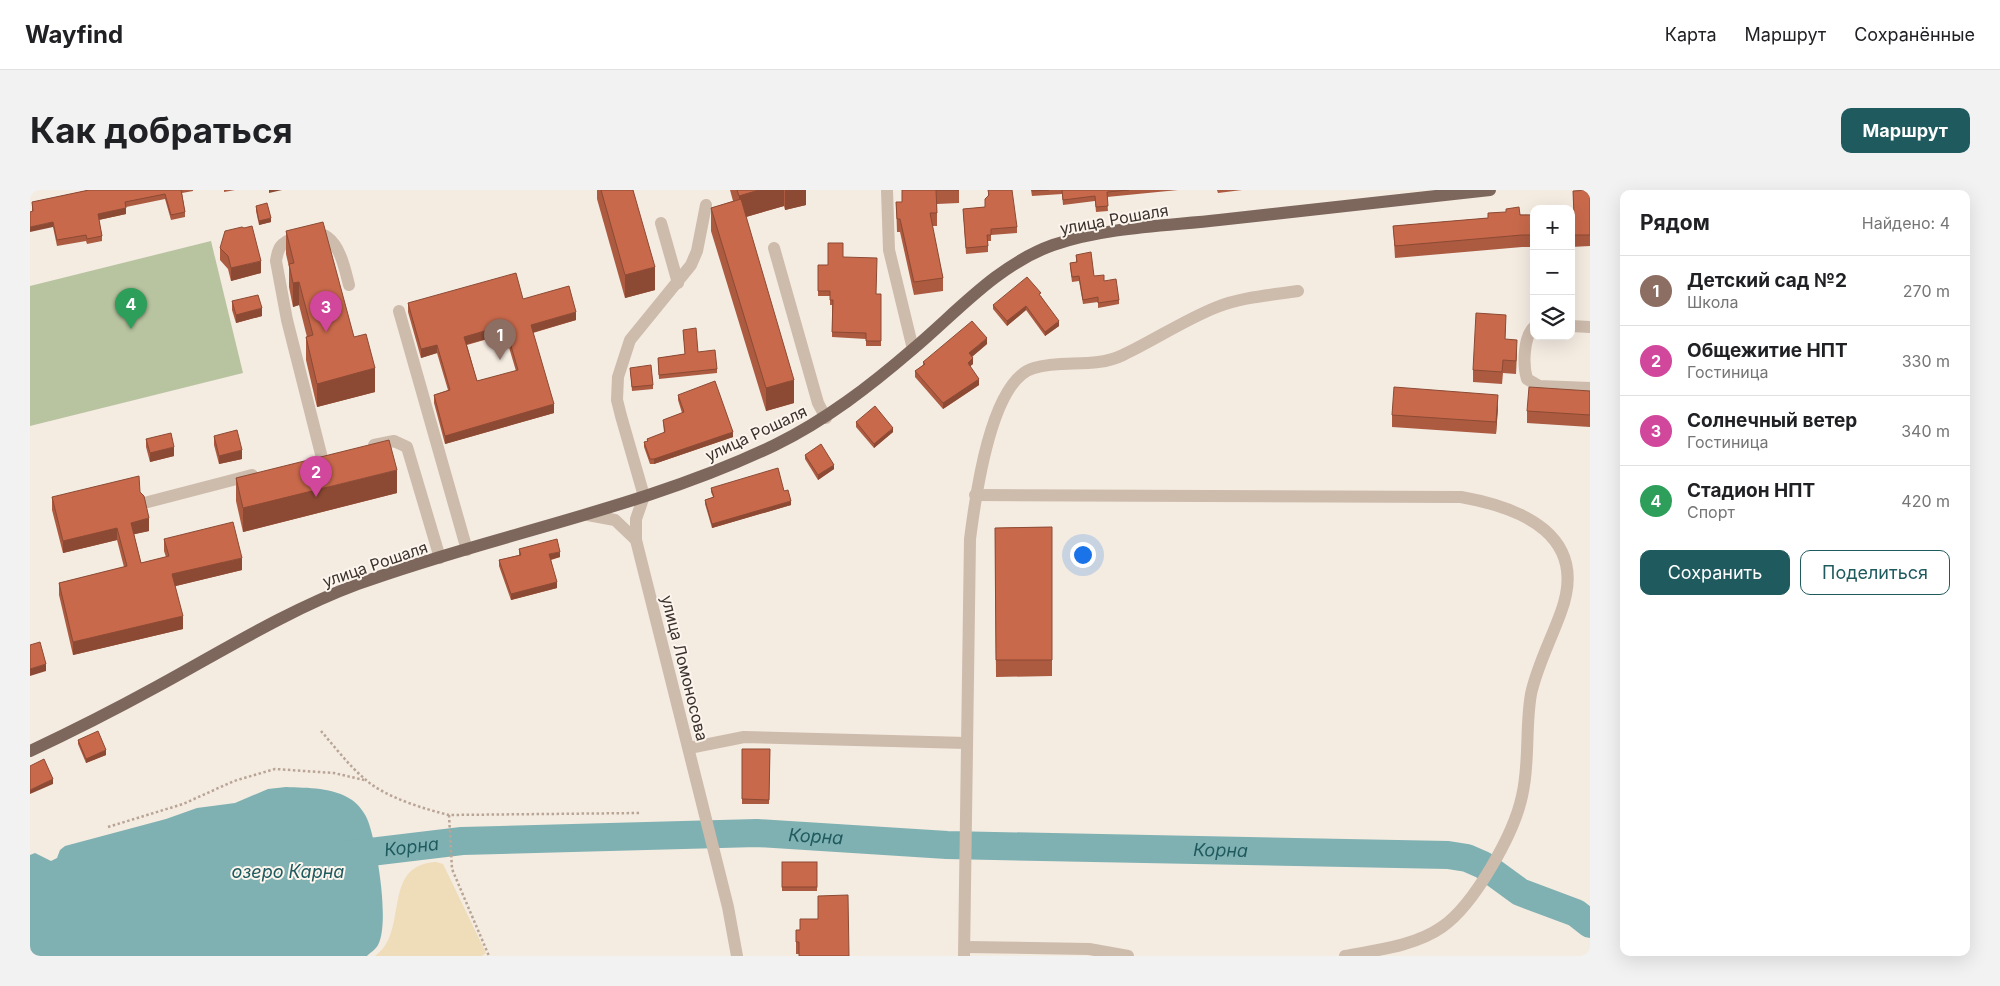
<!DOCTYPE html>
<html lang="ru">
<meta charset="utf-8">
<style>
:root{--surface:#fff;--page:#f2f2f2;--text:#202124;--muted:#757577;--line:#e0e0e0;--accent:#1f5a5e}
body{margin:0;font-family:Inter,sans-serif;background:var(--page);color:var(--text)}
.controls{position:absolute;right:15px;top:15px;display:grid;overflow:hidden;border-radius:10px;box-shadow:0 5px 20px #0002}
.controls button{width:45px;height:45px;display:grid;place-items:center;padding:0;border:0;border-bottom:1px solid var(--line);background:var(--surface);color:var(--text);font:25px sans-serif}
.you{position:absolute;left:1052px;top:364px;width:18px;height:18px;margin:-12px;border:4px solid #fff;border-radius:50%;background:#1a73e8;box-shadow:0 0 0 8px #1a73e833}
.badge{display:grid;place-items:center;width:32px;height:32px;border-radius:50%;background:var(--accent);color:#fff;font-size:16px;font-weight:700}
.pin{position:absolute;translate:-50% -41px;filter:drop-shadow(0 1px 2px #0008)}
.pin::after{content:'';position:absolute;top:26px;width:18px;height:15px;background:inherit;clip-path:polygon(0 0,100% 0,50% 100%)}
.list{margin:0;padding:0;list-style:none}
h2{display:flex;justify-content:space-between;align-items:center;height:65px;margin:0;padding:0 20px;font-size:21px}
h2 small{font-size:16px;font-weight:400;color:var(--muted)}
.list li{display:grid;grid-template-columns:32px 1fr auto;gap:15px;align-items:center;box-sizing:border-box;height:70px;padding:0 20px;border-top:1px solid var(--line)}
.list b{display:block;font-size:19px;white-space:nowrap}
.list p{margin:0;font-size:16px;white-space:nowrap;color:var(--muted)}
.list em{font-size:16px;font-style:normal;color:var(--muted)}
.actions{display:flex;gap:10px;padding:15px 20px}
.actions a{flex:1;padding:11px 0;border:1px solid var(--accent);border-radius:10px;text-align:center;font-size:18px;color:var(--accent)}
.actions .main{background:var(--accent);color:#fff}
.icon{flex:none;width:28px;height:28px;fill:none;stroke:currentColor;stroke-width:2;stroke-linecap:round;stroke-linejoin:round}
.map{position:relative;flex:none;width:1560px;height:766px;overflow:hidden;border-radius:10px}
header{display:flex;align-items:center;gap:30px;box-sizing:border-box;height:70px;padding:0 25px;background:var(--surface);border-bottom:1px solid var(--line)}
header strong{font-size:24px}
nav{display:flex;gap:28px;margin-inline-start:auto;font-size:18px}
.intro{display:flex;align-items:center;justify-content:space-between;box-sizing:border-box;height:120px;padding:0 30px}
h1{margin:0;font-size:35px}
.button{padding:12px 22px;border-radius:10px;background:var(--accent);color:#fff;font-size:18px;font-weight:700}
main{display:flex;gap:30px;padding:0 30px}
aside{flex:1;background:var(--surface);border-radius:10px;box-shadow:0 5px 20px #0002}
.map>svg:first-child{display:block}
.green{fill:#b8c4a0}
.sand{fill:#efdcb8}
.water{fill:#7fb0b2}
.lines{fill:none;stroke-linecap:round;stroke-linejoin:round}
.river{stroke:#7fb0b2;stroke-width:28}
.path{stroke:#b9a596;stroke-width:2.5;stroke-dasharray:2.5 2.5;stroke-linecap:butt}
.minor{stroke:#cdbbac;stroke-width:12}
.major{stroke:#7d675c;stroke-width:12}
.wall{fill:#ac5a40;fill-rule:evenodd}
.shaded-wall{fill:#8c4a34}
.building{fill:#c8694b;stroke:#8c4a34;fill-rule:evenodd}
.labels{text-anchor:middle;stroke-width:4;stroke-linejoin:round;paint-order:stroke}
.street-label{font-size:16px;fill:#3b302b;stroke:#fbf5ee}
.water-label{font-size:18px;font-style:italic;fill:#1f5a5e;stroke:#fbf5ee}
</style>
<header>
<strong>Wayfind</strong>
<nav><a>Карта</a><a>Маршрут</a><a>Сохранённые</a></nav>
</header>
<div class="intro"><h1>Как добраться</h1><a class="button">Маршрут</a></div>
<main>
<div class="map">
<svg width="1560" height="766" viewBox="0 0 1560 766">
<rect width="100%" height="100%" fill="#f4ebe1"/>
<path class="green" d="M 181,51 L 213,183 L 0,236 L 0,96 Z"/>
<path class="sand" d="M 406,672 L 413,674 L 456,763 L 452,766 L 345,766 C 380,742 350,675 406,672 Z"/>
<path class="water" d="M 256,597 C 278,598 303,597 322,610 C 329,615 335,623 338,631 C 347,655 360,733 348,755 C 346,759 340,763 337,766 L 0,766 L 0,665 L 5,663 L 21,671 L 27,668 L 30,660 L 35,656 L 136,629 L 167,618 L 205,613 L 238,599 Z"/>
<g class="lines">
<path class="river" id="s1" d="M 307,666 L 432,651 L 727,643 L 917,655 L 1418,665 L 1437,668 L 1453,675 L 1490,702 L 1546,723 L 1560,734"/>
<g class="path">
<path d="M 291,541 C 305,557 319,576 336,590 C 355,607 394,619 419,625 L 611,623"/>
<path d="M 419,625 L 422,679 L 459,766"/>
<path d="M 78,637 L 153,614 L 204,591 L 245,579 L 304,583 L 334,590"/>
</g>
<g class="minor">
<path d="M 857,0 L 859,60 L 883,159"/>
<path d="M 676,15 L 667,61 L 661,75 L 600,150 L 588,187 L 587,210 L 591,226 L 614,306 L 606,329 L 606,350 L 698,717 L 707,766"/>
<path d="M 631,33 L 648,93"/>
<path d="M 744,58 L 788,213 L 796,228"/>
<path d="M 369,121 L 437,360"/>
<path d="M 1541,136 L 1560,137"/>
<path d="M 1504,137 C 1493,147 1493,176 1497,189 L 1509,196 L 1560,198"/>
<path d="M 344,255 L 364,251 L 377,257 L 410,368"/>
<path d="M 292,268 L 257,130 L 246,71 C 247,65 248,58 253,54 C 261,47 289,40 297,47 C 311,57 315,80 319,95"/>
<path d="M 945,305 L 1431,307 C 1493,318 1559,346 1531,422 C 1521,450 1507,476 1501,504 C 1495,538 1500,573 1492,606 C 1484,644 1444,715 1412,737 C 1385,756 1347,760 1315,766"/>
<path d="M 118,312 L 222,285"/>
<path d="M 558,325 L 585,330 L 606,350"/>
<path d="M 659,558 L 714,547 L 936,553"/>
<path d="M 935,757 L 1059,759 L 1098,766"/>
<path d="M 934,766 L 940,349 C 945,310 960,190 1004,178 C 1033,169 1064,179 1093,165 C 1125,150 1154,130 1187,117 C 1212,107 1242,105 1268,101"/>
</g>
<path class="major" d="M 0,561 C 43,541 86,519 128,496 C 194,460 258,420 328,394 C 465,344 612,319 745,255 C 796,230 840,196 883,159 C 927,122 967,75 1023,55 C 1076,37 1135,36 1189,30 C 1279,20 1370,10 1460,0"/>
</g>
<g class="wall">
<path d="M 59,0 L 163,0 L 163,1 L 152,3 L 155,22 L 155,27 L 141,30 L 135,9 L 96,17 L 96,24 L 69,30 L 72,46 L 72,51 L 57,54 L 56,51 L 27,56 L 23,37 L 2,21 L 2,12 Z"/>
<path d="M 194,0 L 205,0 L 194,2 Z"/>
<path d="M 567,0 L 603,0 L 625,100 L 595,108 L 567,9 Z"/>
<path d="M 700,0 L 776,0 L 776,15 L 755,20 L 754,16 L 716,27 L 764,213 L 736,221 L 681,41 L 681,18 L 703,11 Z"/>
<path d="M 872,0 L 929,0 L 929,13 L 907,14 L 907,36 L 902,36 L 913,88 L 913,101 L 884,105 L 870,42 L 867,42 L 866,12 L 872,12 Z"/>
<path d="M 958,0 L 987,37 L 987,43 L 961,45 L 961,51 L 958,51 L 958,62 L 936,64 L 933,19 L 955,17 L 958,5 Z"/>
<path d="M 1001,0 L 1148,0 L 1077,7 L 1078,21 L 1066,22 L 1065,11 L 1033,15 L 1032,4 L 1002,6 Z"/>
<path d="M 1187,0 L 1212,0 L 1188,3 Z"/>
<path d="M 1560,0 L 1560,56 L 1541,57 L 1541,25 L 1544,25 L 1543,1 Z"/>
<path d="M 226,16 L 241,32 L 229,35 L 226,21 Z"/>
<path d="M 1458,23 L 1504,25 L 1504,57 L 1492,57 L 1365,68 L 1363,36 L 1458,28 Z"/>
<path d="M 256,41 L 324,147 L 345,202 L 287,217 L 276,170 L 276,147 L 277,147 L 269,115 L 263,117 L 259,97 L 259,77 L 256,64 Z"/>
<path d="M 190,58 L 231,83 L 201,91 L 198,79 L 190,70 Z"/>
<path d="M 1046,65 L 1064,86 L 1074,91 L 1089,110 L 1089,114 L 1068,118 L 1068,112 L 1053,114 L 1049,91 L 1042,92 L 1040,77 L 1040,73 L 1046,72 Z"/>
<path d="M 788,75 L 798,75 L 846,104 L 851,104 L 851,156 L 836,156 L 836,149 L 802,147 L 802,115 L 800,115 L 800,106 L 788,106 Z"/>
<path d="M 1011,106 L 1029,136 L 1015,146 L 996,120 L 977,136 L 963,119 L 963,115 Z"/>
<path d="M 493,109 L 546,130 L 503,143 L 524,223 L 415,254 L 404,213 L 404,205 L 418,200 L 407,163 L 391,168 L 378,122 L 378,113 ZM 475,144 L 486,181 L 447,191 L 437,155 Z"/>
<path d="M 202,111 L 232,126 L 206,133 L 202,120 Z"/>
<path d="M 1476,137 L 1475,149 L 1487,163 L 1486,184 L 1473,183 L 1472,194 L 1443,192 L 1443,180 Z"/>
<path d="M 653,140 L 668,162 L 687,179 L 687,183 L 629,189 L 628,168 L 655,164 Z"/>
<path d="M 957,154 L 942,167 L 943,174 L 940,176 L 949,195 L 913,219 L 885,187 L 885,181 L 893,175 L 893,172 Z"/>
<path d="M 600,178 L 623,195 L 623,199 L 602,201 Z"/>
<path d="M 1560,201 L 1560,237 L 1497,233 L 1497,221 Z"/>
<path d="M 648,205 L 703,247 L 624,274 L 620,274 L 614,257 L 614,252 L 617,252 L 617,249 L 634,243 L 633,230 L 652,223 L 648,210 Z"/>
<path d="M 1468,217 L 1466,244 L 1362,237 L 1362,225 Z"/>
<path d="M 826,232 L 863,242 L 844,258 L 826,237 Z"/>
<path d="M 184,246 L 212,269 L 189,274 L 184,255 Z"/>
<path d="M 116,249 L 144,266 L 120,272 L 116,257 Z"/>
<path d="M 775,265 L 804,279 L 788,290 L 775,269 Z"/>
<path d="M 206,288 L 367,303 L 213,342 L 206,311 Z"/>
<path d="M 681,298 L 761,315 L 682,338 L 675,314 L 675,310 L 683,307 L 681,302 Z"/>
<path d="M 110,302 L 119,341 L 104,344 L 111,373 L 136,367 L 134,361 L 134,349 L 212,380 L 145,396 L 153,439 L 43,465 L 29,405 L 29,393 L 94,377 L 87,350 L 33,363 L 22,320 L 22,307 Z"/>
<path d="M 1022,337 L 1022,486 L 966,487 L 965,338 Z"/>
<path d="M 489,359 L 530,367 L 521,370 L 527,398 L 481,410 L 469,376 L 469,370 L 489,365 Z"/>
<path d="M 48,550 L 76,565 L 56,573 L 48,554 Z"/>
<path d="M 712,559 L 740,559 L 739,614 L 712,614 Z"/>
<rect x="752" y="672" width="35" height="29"/>
<path d="M 818,705 L 769,764 L 766,764 L 766,740 L 770,740 L 788,729 Z"/>
</g>
<g class="shaded-wall">
<path d="M 239,0 L 252,0 L 239,3 Z"/>
<path d="M 729,0 L 754,0 L 754,16 L 709,29 L 709,6 Z"/>
<path d="M 755,0 L 776,0 L 776,15 L 755,20 Z"/>
<path d="M 96,18 L 96,24 L 68,30 L 68,24 Z"/>
<path d="M 241,28 L 241,32 L 229,35 L 229,31 Z"/>
<path d="M 23,32 L 23,37 L 0,42 L 0,37 Z"/>
<path d="M 231,71 L 231,83 L 201,91 L 201,78 Z"/>
<path d="M 625,77 L 625,100 L 595,108 L 595,85 Z"/>
<path d="M 269,92 L 269,115 L 263,117 L 263,93 Z"/>
<path d="M 996,116 L 996,120 L 977,136 L 977,131 Z"/>
<path d="M 232,118 L 232,126 L 206,133 L 206,125 Z"/>
<path d="M 546,122 L 546,130 L 501,143 L 501,135 Z"/>
<path d="M 1029,131 L 1029,136 L 1015,146 L 1015,142 Z"/>
<path d="M 475,135 L 475,144 L 434,155 L 434,147 Z"/>
<path d="M 957,148 L 957,154 L 939,169 L 939,163 Z"/>
<path d="M 407,155 L 407,163 L 391,168 L 391,159 Z"/>
<path d="M 943,168 L 943,174 L 938,178 L 938,173 Z"/>
<path d="M 345,178 L 345,202 L 287,217 L 287,194 Z"/>
<path d="M 949,189 L 949,195 L 913,219 L 913,213 Z"/>
<path d="M 764,190 L 764,213 L 736,221 L 736,198 Z"/>
<path d="M 1468,205 L 1468,217 L 1466,244 L 1466,232 Z"/>
<path d="M 524,214 L 524,223 L 415,254 L 415,246 Z"/>
<path d="M 863,238 L 863,242 L 844,258 L 844,254 Z"/>
<path d="M 703,242 L 703,247 L 624,274 L 624,269 Z"/>
<path d="M 144,257 L 144,266 L 120,272 L 120,263 Z"/>
<path d="M 212,260 L 212,269 L 189,274 L 189,266 Z"/>
<path d="M 804,275 L 804,279 L 788,290 L 788,285 Z"/>
<path d="M 367,280 L 367,303 L 213,342 L 213,318 Z"/>
<path d="M 761,311 L 761,315 L 682,338 L 682,334 Z"/>
<path d="M 119,328 L 119,341 L 101,345 L 101,333 Z"/>
<path d="M 87,338 L 87,350 L 33,363 L 33,351 Z"/>
<path d="M 530,362 L 530,367 L 519,370 L 519,364 Z"/>
<path d="M 212,368 L 212,380 L 142,397 L 142,384 Z"/>
<path d="M 527,392 L 527,398 L 481,410 L 481,404 Z"/>
<path d="M 153,426 L 153,439 L 43,465 L 43,452 Z"/>
<path d="M 16,474 L 16,481 L 0,486 L 0,479 Z"/>
<path d="M 76,560 L 76,565 L 56,573 L 56,569 Z"/>
<path d="M 23,589 L 23,594 L 0,604 L 0,600 Z"/>
</g>
<g class="building">
<path d="M 59,0 L 151,0 L 155,22 L 141,25 L 135,4 L 95,12 L 96,18 L 68,24 L 72,46 L 57,49 L 56,45 L 27,50 L 23,32 L 0,37 L 0,22 L 3,21 L 2,12 Z"/>
<path d="M 571,0 L 603,0 L 625,77 L 595,85 Z"/>
<path d="M 707,0 L 729,0 L 709,6 Z"/>
<path d="M 872,0 L 929,0 L 906,0 L 907,23 L 900,23 L 913,88 L 884,92 L 870,29 L 867,29 L 866,12 L 872,12 Z"/>
<path d="M 958,0 L 982,0 L 987,37 L 961,39 L 961,45 L 957,45 L 958,56 L 936,58 L 933,19 L 955,17 L 955,9 L 959,5 Z"/>
<path d="M 1002,0 L 1019,0 L 1002,1 Z"/>
<path d="M 1032,0 L 1099,0 L 1077,2 L 1078,16 L 1066,17 L 1065,6 L 1033,10 Z"/>
<path d="M 1560,0 L 1560,45 L 1541,45 L 1541,25 L 1544,25 L 1543,1 Z"/>
<path d="M 711,9 L 764,190 L 736,198 L 681,18 Z"/>
<path d="M 237,13 L 241,28 L 229,31 L 226,16 Z"/>
<path d="M 1489,17 L 1490,25 L 1504,25 L 1504,45 L 1492,45 L 1365,56 L 1363,36 L 1458,28 L 1458,23 L 1476,22 L 1476,19 Z"/>
<path d="M 293,32 L 324,147 L 336,144 L 345,178 L 287,194 L 276,147 L 283,145 L 269,92 L 263,93 L 259,74 L 264,73 L 256,41 Z"/>
<path d="M 222,36 L 231,71 L 201,78 L 198,66 L 190,58 L 195,41 L 212,37 L 214,38 Z"/>
<path d="M 798,53 L 813,53 L 813,67 L 847,68 L 846,104 L 851,104 L 851,151 L 836,151 L 836,143 L 802,142 L 803,110 L 800,110 L 800,101 L 788,101 L 788,75 L 798,75 Z"/>
<path d="M 1061,62 L 1064,86 L 1074,85 L 1074,91 L 1086,89 L 1089,110 L 1068,113 L 1068,107 L 1053,110 L 1049,86 L 1042,87 L 1040,73 L 1047,72 L 1046,65 Z"/>
<path d="M 486,83 L 493,109 L 539,96 L 546,122 L 501,135 L 524,214 L 415,246 L 404,205 L 420,200 L 407,155 L 391,159 L 378,113 ZM 475,135 L 488,180 L 447,191 L 434,147 Z"/>
<path d="M 997,87 L 1011,103 L 1009,104 L 1029,131 L 1015,142 L 996,116 L 977,131 L 963,115 Z"/>
<path d="M 228,105 L 232,118 L 206,125 L 202,111 Z"/>
<path d="M 1446,123 L 1476,125 L 1475,149 L 1487,150 L 1486,171 L 1473,170 L 1472,182 L 1443,180 Z"/>
<path d="M 942,131 L 957,148 L 939,163 L 943,168 L 938,173 L 949,189 L 913,213 L 885,181 L 895,174 L 893,172 Z"/>
<path d="M 666,138 L 668,162 L 685,160 L 687,179 L 629,185 L 628,168 L 655,164 L 653,140 Z"/>
<path d="M 621,175 L 623,195 L 602,197 L 600,178 Z"/>
<path d="M 685,191 L 703,242 L 624,269 L 620,269 L 614,252 L 618,251 L 617,249 L 635,242 L 633,230 L 654,222 L 648,205 Z"/>
<path d="M 1364,197 L 1468,205 L 1466,232 L 1362,225 Z"/>
<path d="M 1499,197 L 1560,201 L 1560,225 L 1497,221 Z"/>
<path d="M 845,216 L 863,238 L 844,254 L 826,232 Z"/>
<path d="M 207,240 L 212,260 L 189,266 L 184,246 Z"/>
<path d="M 141,243 L 144,257 L 120,263 L 116,249 Z"/>
<path d="M 359,250 L 367,280 L 213,318 L 206,288 Z"/>
<path d="M 791,254 L 804,275 L 788,285 L 775,265 Z"/>
<path d="M 748,278 L 754,301 L 758,300 L 761,311 L 682,334 L 675,310 L 684,307 L 681,298 Z"/>
<path d="M 109,286 L 110,302 L 114,306 L 119,328 L 101,333 L 111,373 L 139,366 L 134,349 L 203,332 L 212,368 L 142,384 L 153,426 L 43,452 L 29,393 L 97,376 L 87,338 L 33,351 L 22,307 Z"/>
<path d="M 1022,337 L 1022,470 L 966,470 L 965,338 Z"/>
<path d="M 527,349 L 530,362 L 519,364 L 527,392 L 481,404 L 469,370 L 491,365 L 489,359 Z"/>
<path d="M 10,452 L 16,474 L 0,479 L 0,455 Z"/>
<path d="M 68,541 L 76,560 L 56,569 L 48,550 Z"/>
<path d="M 712,559 L 740,559 L 739,610 L 712,609 Z"/>
<path d="M 14,569 L 23,589 L 0,600 L 0,576 Z"/>
<rect x="752" y="672" width="35" height="25"/>
<path d="M 818,705 L 819,766 L 769,766 L 769,752 L 766,752 L 766,740 L 770,740 L 770,729 L 788,729 L 788,706 Z"/>
</g>
<g class="labels">
<g class="street-label">
<text transform="translate(1084 29) rotate(-10)" y="6">улица Рошаля</text>
<text transform="translate(726 243) rotate(-25)" y="6">улица Рошаля</text>
<text transform="translate(345 374) rotate(-19)" y="6">улица Рошаля</text>
<text transform="translate(655 478) rotate(76)" y="6">улица Ломоносова</text>
</g>
<g class="water-label">
<text dy="6" stroke="none"><textPath href="#s1" startOffset="480">Корна</textPath></text>
<text dy="6" stroke="none"><textPath href="#s1" startOffset="75">Корна</textPath></text>
<text dy="6" stroke="none"><textPath href="#s1" startOffset="885">Корна</textPath></text>
<text x="258" y="688">озеро Карна</text>
</g>
</g>
</svg>
<div class="controls">
<button>+</button>
<button>−</button>
<button><svg class="icon" aria-label="layers" viewBox="0 0 24 24"><path d="M12 4l9 5-9 5-9-5zM3 14l9 5 9-5"/></svg></button>
</div>
<div class="you"></div>
<div class="pin badge" style="left:470px;top:170px;background:#8d6e63">1</div>
<div class="pin badge" style="left:286px;top:307px;background:#d1479c">2</div>
<div class="pin badge" style="left:296px;top:142px;background:#d1479c">3</div>
<div class="pin badge" style="left:101px;top:139px;background:#2e9e5b">4</div>
</div>
<aside>
<h2>Рядом<small>Найдено: 4</small></h2>
<ul class="list">
<li><span class="badge" style="background:#8d6e63">1</span><div><b>Детский сад №2</b><p>Школа</p></div><em>270 m</em></li>
<li><span class="badge" style="background:#d1479c">2</span><div><b>Общежитие НПТ</b><p>Гостиница</p></div><em>330 m</em></li>
<li><span class="badge" style="background:#d1479c">3</span><div><b>Солнечный ветер</b><p>Гостиница</p></div><em>340 m</em></li>
<li><span class="badge" style="background:#2e9e5b">4</span><div><b>Стадион НПТ</b><p>Спорт</p></div><em>420 m</em></li>
</ul>
<div class="actions"><a class="main">Сохранить</a><a>Поделиться</a></div>
</aside>
</main>
